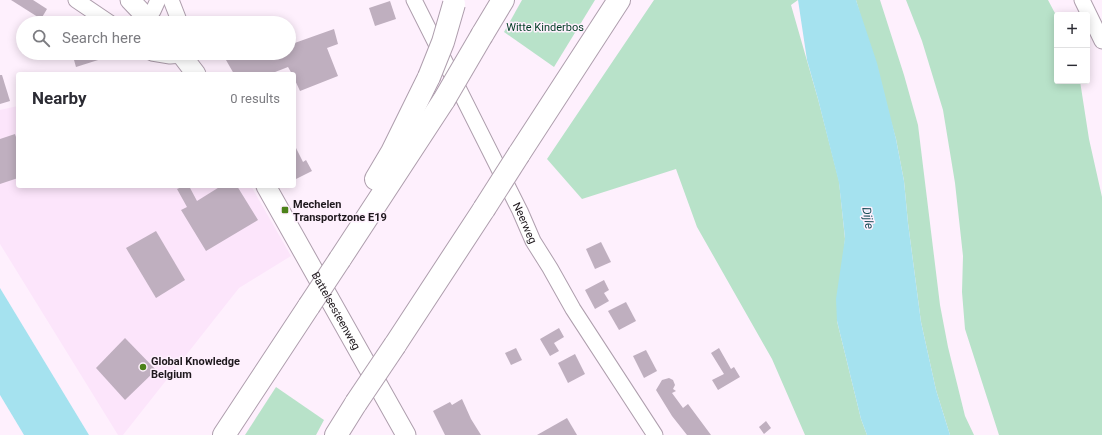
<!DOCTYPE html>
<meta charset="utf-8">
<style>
:root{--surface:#fff;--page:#f2f2f3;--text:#2b2b33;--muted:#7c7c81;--line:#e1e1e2}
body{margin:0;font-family:Roboto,sans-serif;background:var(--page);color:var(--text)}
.controls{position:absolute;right:12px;top:12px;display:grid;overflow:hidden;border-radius:4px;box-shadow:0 2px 10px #0003}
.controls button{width:36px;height:36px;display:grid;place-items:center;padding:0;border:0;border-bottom:1px solid var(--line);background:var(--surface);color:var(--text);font:20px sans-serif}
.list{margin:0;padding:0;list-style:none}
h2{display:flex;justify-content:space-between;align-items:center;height:52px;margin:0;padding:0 16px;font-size:17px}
h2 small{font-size:13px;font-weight:400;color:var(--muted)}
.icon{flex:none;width:22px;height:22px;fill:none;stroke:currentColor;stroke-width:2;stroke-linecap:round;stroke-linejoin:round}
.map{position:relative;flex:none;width:1102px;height:435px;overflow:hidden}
.search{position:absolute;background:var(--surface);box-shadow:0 2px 10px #0003;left:16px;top:16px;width:280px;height:44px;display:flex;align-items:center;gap:10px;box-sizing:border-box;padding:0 14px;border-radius:22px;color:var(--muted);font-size:15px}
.panel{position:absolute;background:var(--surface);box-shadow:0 2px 10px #0003;left:16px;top:72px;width:280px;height:116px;border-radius:4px}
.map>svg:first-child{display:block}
.built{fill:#fce5fb}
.green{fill:#b8e2c9}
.water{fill:#a5e2ef}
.building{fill:#bfafbf}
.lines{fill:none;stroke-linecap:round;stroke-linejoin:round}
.minor-casing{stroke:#ae9ead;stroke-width:17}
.major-casing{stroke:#ae9ead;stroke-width:21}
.highway-casing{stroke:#ae9ead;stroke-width:24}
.minor{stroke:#fff;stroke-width:15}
.major{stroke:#fff;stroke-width:19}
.highway{stroke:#fff;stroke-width:22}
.highway-bridge-casing{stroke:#ae9ead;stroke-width:24;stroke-linecap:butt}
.highway-bridge{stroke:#fff;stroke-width:22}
.poi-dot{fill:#4c821a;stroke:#fef0fd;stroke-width:1.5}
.labels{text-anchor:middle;stroke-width:3;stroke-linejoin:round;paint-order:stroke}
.park-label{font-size:11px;fill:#003d24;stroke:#fef0fd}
.poi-label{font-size:11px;font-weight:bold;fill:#1e181d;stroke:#fef0fd;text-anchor:start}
.street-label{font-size:11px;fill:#1e181d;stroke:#fef0fd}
.water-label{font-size:12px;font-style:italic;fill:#1a4e58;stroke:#fef0fd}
</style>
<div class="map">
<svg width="1102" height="435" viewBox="0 0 1102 435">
<rect width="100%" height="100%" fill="#fef0fd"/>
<path class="built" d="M 18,106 L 18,186 L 251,186 L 291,256 L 239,288 L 123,435 L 118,435 L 0,244 L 0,110 Z"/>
<g class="green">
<path d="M 522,0 L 595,0 L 554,67 L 504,32 Z"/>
<path d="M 654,0 L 798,0 L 791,5 L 818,99 L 839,181 L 845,239 L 837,321 L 861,419 L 867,435 L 805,435 L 772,359 L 697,227 L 676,169 L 582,199 L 547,159 Z"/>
<path d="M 856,0 L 880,0 L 904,75 L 918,125 L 940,305 L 948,347 L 965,416 L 974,435 L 950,435 L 936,390 L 921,322 L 908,223 L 904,181 L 896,139 Z"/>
<path d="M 906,0 L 1048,0 L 1057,17 L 1057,81 L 1080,81 L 1089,139 L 1102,197 L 1102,435 L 999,435 L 965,329 L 962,292 L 963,256 L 955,183 L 943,110 L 922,41 Z"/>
<path d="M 276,387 L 324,420 L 316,435 L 245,435 Z"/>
</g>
<g class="water">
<path d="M 798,0 L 856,0 L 877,63 L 896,139 L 904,181 L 908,223 L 921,322 L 936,390 L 950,435 L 867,435 L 861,419 L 837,321 L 836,299 L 845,238 L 839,183 L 818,99 L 807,60 Z"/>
<path d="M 0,288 L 89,435 L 24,435 L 0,395 Z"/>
</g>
<g class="building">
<path d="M 11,0 L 33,0 L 47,9 L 41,19 Z"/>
<path d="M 390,1 L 396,19 L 375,26 L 369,8 Z"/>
<path d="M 334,29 L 338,44 L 327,48 L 338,76 L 300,91 L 294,78 L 294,74 L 292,74 L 288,67 L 270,74 L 234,74 L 222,53 L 289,53 L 289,45 Z"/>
<path d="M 72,53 L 113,53 L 114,55 L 76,67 Z"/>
<path d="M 0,75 L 2,75 L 10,101 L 0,104 Z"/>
<path d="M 15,134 L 18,143 L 18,178 L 0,184 L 0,139 Z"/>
<path d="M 294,144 L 303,162 L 306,160 L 312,171 L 294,180 Z"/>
<path d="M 184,186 L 189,186 L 197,201 L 221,186 L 237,186 L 258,220 L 206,251 L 181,210 L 187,207 L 177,189 Z"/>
<path d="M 156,231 L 185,280 L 156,298 L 126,248 Z"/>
<path d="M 601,242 L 611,262 L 595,269 L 586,249 Z"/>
<path d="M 604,280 L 609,290 L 604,293 L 609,301 L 595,309 L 585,290 Z"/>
<path d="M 626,302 L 636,321 L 619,330 L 608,311 Z"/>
<path d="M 559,328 L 564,337 L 554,343 L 559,351 L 550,356 L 540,339 Z"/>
<path d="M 125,338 L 156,370 L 125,400 L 96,368 Z"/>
<path d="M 516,348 L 522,360 L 511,365 L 505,353 Z"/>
<path d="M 719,348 L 731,369 L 734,367 L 740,377 L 718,390 L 712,380 L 724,374 L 711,353 Z"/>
<path d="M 646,350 L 657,371 L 644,378 L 633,356 Z"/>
<path d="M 575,354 L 585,374 L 568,383 L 558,363 Z"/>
<path d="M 669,378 L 673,380 L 675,385 L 673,389 L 676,391 L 672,393 L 683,408 L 688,404 L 711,435 L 687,435 L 672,416 L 656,390 L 662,380 Z"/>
<path d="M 462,399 L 471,419 L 481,435 L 445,435 L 433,411 L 450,402 L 452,405 Z"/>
<path d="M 567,418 L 577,435 L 537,435 Z"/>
<path d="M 766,421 L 771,428 L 764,434 L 759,427 Z"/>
</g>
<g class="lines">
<g class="minor-casing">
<g id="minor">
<path d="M 76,0 L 110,23"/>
<path d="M 171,0 L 180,23"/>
<path id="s1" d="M 414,0 L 520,211 L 533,241 L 550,268 L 573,309 L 655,435"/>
<path d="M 1082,0 L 1102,41"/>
<path d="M 142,23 L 153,11 L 158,0"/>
<path d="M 152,53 L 170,56 L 182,55 L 182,53"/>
</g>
</g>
<g class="major-casing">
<g id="major">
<path d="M 130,0 L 152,23"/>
<path d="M 180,53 L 196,74"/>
<path id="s2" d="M 266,186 L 406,435"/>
</g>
</g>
<g class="highway-casing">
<g id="highway">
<path d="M 482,35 L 503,0"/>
<path d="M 519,154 L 619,0"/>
<path d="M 376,179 L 392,152 L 429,77"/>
<path d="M 340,259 L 444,100"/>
<path d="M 395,345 L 484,209"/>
<path d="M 224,435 L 309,306"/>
<path d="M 336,435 L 356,403"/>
</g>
</g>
<use href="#minor" class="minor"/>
<use href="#major" class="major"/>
<use href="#highway" class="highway"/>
<g class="highway-bridge-casing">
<g id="highway-bridge">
<path d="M 429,77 L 443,42 L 454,4"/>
<path d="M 444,100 L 482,35"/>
<path d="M 484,209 L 519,154"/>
<path d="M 309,306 L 340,259"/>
<path d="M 356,403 L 395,345"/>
</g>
</g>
<use href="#highway-bridge" class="highway-bridge"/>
</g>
<g class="poi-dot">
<rect x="281" y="206" width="8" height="8" rx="2"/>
<circle cx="143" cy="367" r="4"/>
</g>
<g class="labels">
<g class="park-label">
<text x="545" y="31">Witte Kinderbos</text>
</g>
<g class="poi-label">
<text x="293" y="208">Mechelen<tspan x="293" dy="13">Transportzone E19</tspan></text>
<text x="151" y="365">Global Knowledge<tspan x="151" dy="13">Belgium</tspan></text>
</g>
<g class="street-label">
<text dy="4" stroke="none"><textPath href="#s1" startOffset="249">Neerweg</textPath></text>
<text dy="4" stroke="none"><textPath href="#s2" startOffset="143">Battelsesteenweg</textPath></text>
</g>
<g class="water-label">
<text transform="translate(868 218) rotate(81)" y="4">Dijle</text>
</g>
</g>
</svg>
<div class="controls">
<button>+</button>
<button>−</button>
</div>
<div class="search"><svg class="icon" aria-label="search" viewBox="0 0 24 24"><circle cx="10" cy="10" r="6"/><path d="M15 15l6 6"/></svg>Search here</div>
<section class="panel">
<h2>Nearby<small>0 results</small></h2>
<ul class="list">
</ul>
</section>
</div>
